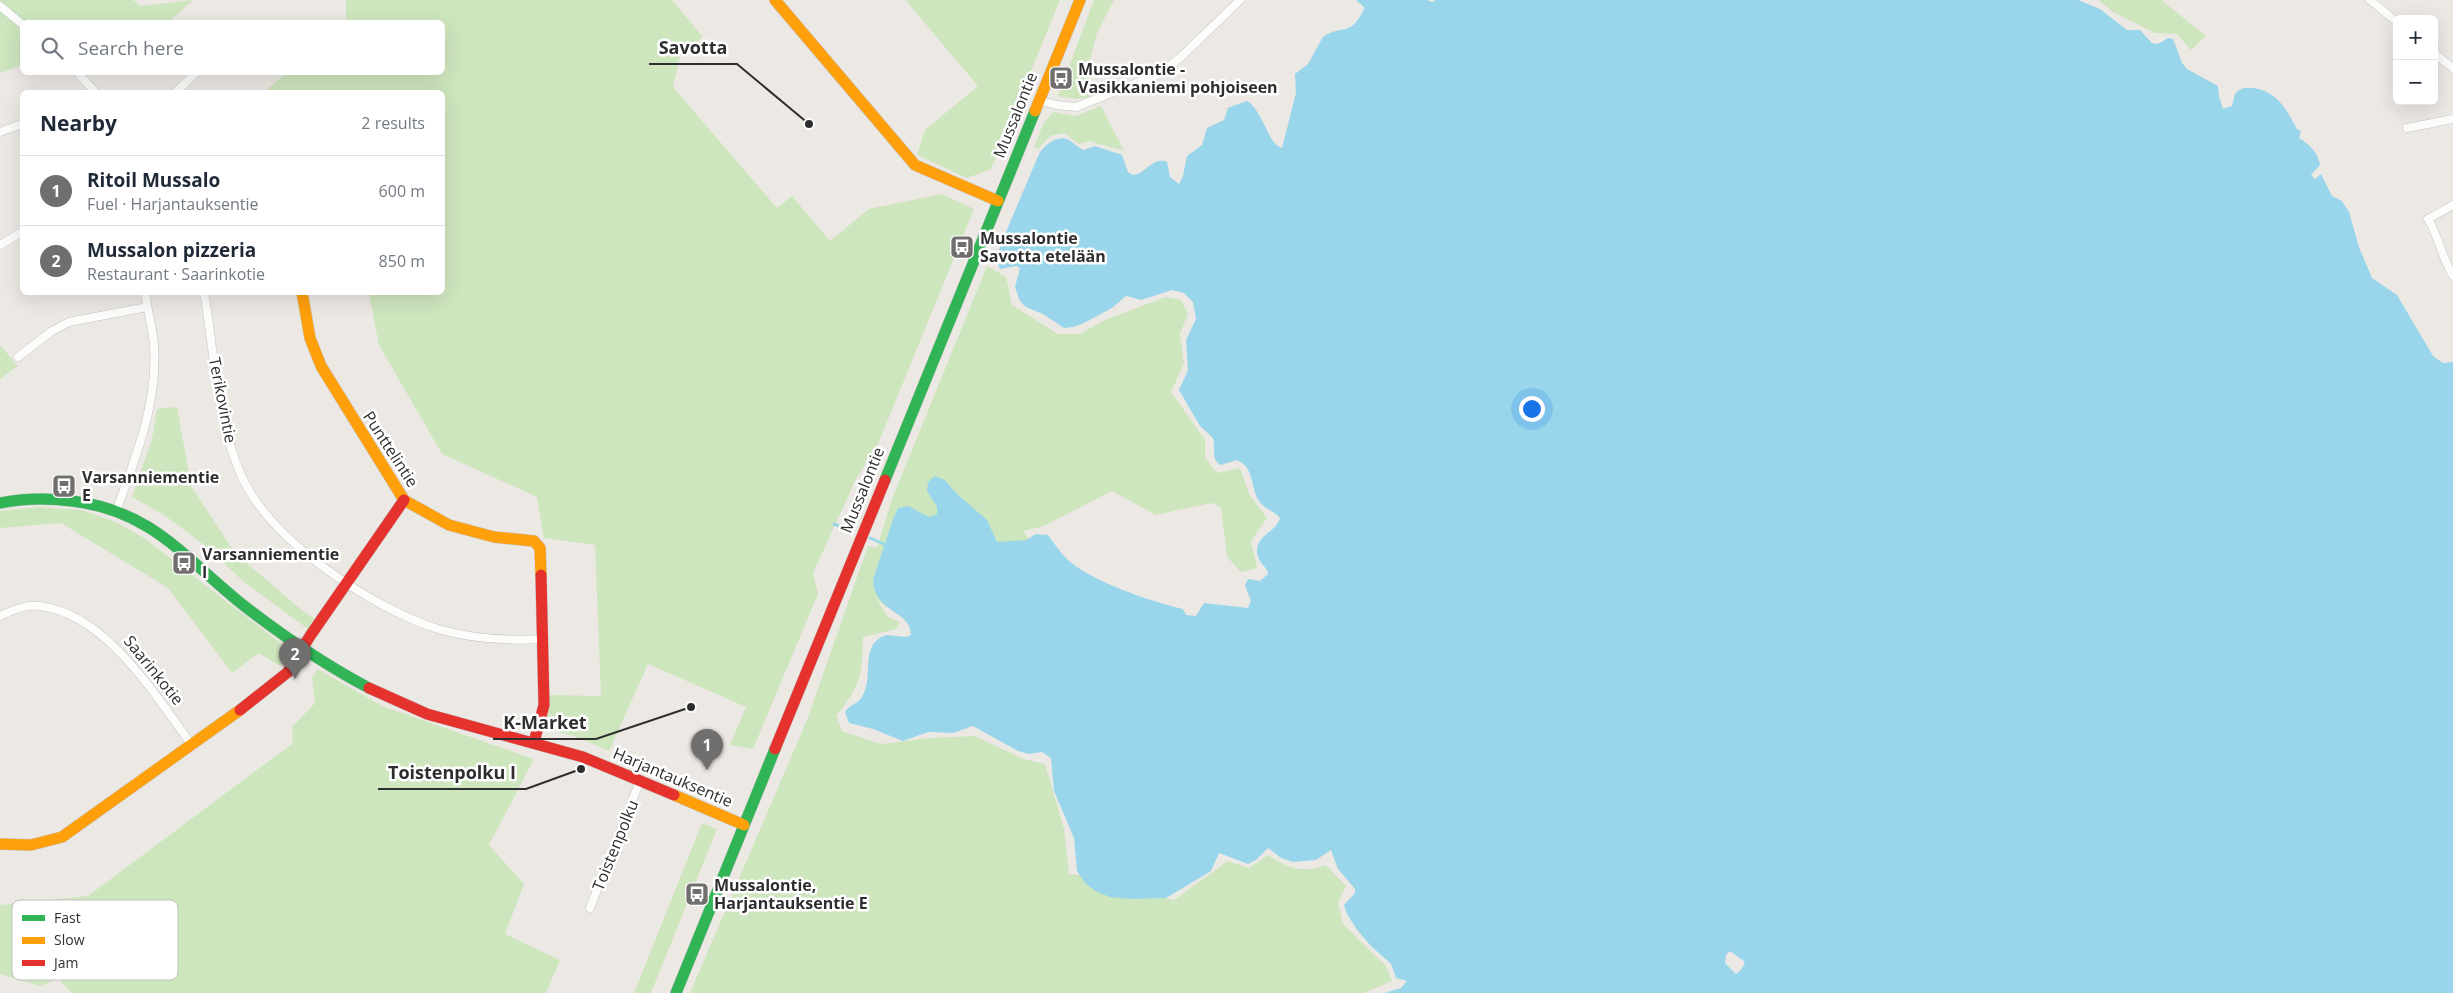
<!DOCTYPE html>
<meta charset="utf-8">
<style>
:root{--surface:#fff;--page:#f2f2f3;--text:#1f2937;--muted:#747a83;--line:#e0e1e3;--accent:#706f6e}
body{margin:0;font-family:"Open Sans",sans-serif;background:var(--page);color:var(--text)}
.controls{position:absolute;right:15px;top:15px;display:grid;overflow:hidden;border-radius:8px;box-shadow:0 5px 20px #0002}
.controls button{width:45px;height:45px;display:grid;place-items:center;padding:0;border:0;border-bottom:1px solid var(--line);background:var(--surface);color:var(--text);font:25px sans-serif}
.you{position:absolute;left:1531px;top:408px;width:18px;height:18px;margin:-12px;border:4px solid #fff;border-radius:50%;background:#1a73e8;box-shadow:0 0 0 8px #1a73e833}
.badge{display:grid;place-items:center;width:32px;height:32px;border-radius:50%;background:var(--accent);color:#fff;font-size:16px;font-weight:700}
.pin{position:absolute;translate:-50% -41px;filter:drop-shadow(0 1px 2px #0008)}
.pin::after{content:'';position:absolute;top:26px;width:18px;height:15px;background:inherit;clip-path:polygon(0 0,100% 0,50% 100%)}
.list{margin:0;padding:0;list-style:none}
h2{display:flex;justify-content:space-between;align-items:center;height:65px;margin:0;padding:0 20px;font-size:21px}
h2 small{font-size:16px;font-weight:400;color:var(--muted)}
.list li{display:grid;grid-template-columns:32px 1fr auto;gap:15px;align-items:center;box-sizing:border-box;height:70px;padding:0 20px;border-top:1px solid var(--line)}
.list b{display:block;font-size:19px;white-space:nowrap}
.list p{margin:0;font-size:16px;white-space:nowrap;color:var(--muted)}
.list em{font-size:16px;font-style:normal;color:var(--muted)}
.icon{flex:none;width:28px;height:28px;fill:none;stroke:currentColor;stroke-width:2;stroke-linecap:round;stroke-linejoin:round}
.map{position:relative;flex:none;width:2453px;height:993px;overflow:hidden}
.search{position:absolute;background:var(--surface);box-shadow:0 5px 20px #0002;left:20px;top:20px;width:425px;height:55px;display:flex;align-items:center;gap:12px;box-sizing:border-box;padding:0 18px;border-radius:8px;color:var(--muted);font-size:19px}
.panel{position:absolute;background:var(--surface);box-shadow:0 5px 20px #0002;left:20px;top:90px;width:425px;height:205px;border-radius:8px}
.map>svg:first-child{display:block}
.green{fill:#cee6be}
.water{fill:#99d6ec;fill-rule:evenodd}
.lines{fill:none;stroke-linecap:round;stroke-linejoin:round}
.stream{stroke:#99d6ec;stroke-width:3}
.street-casing{stroke:#c5c4c5;stroke-width:9}
.fast-casing{stroke:#c5c4c5;stroke-width:12}
.slow-casing{stroke:#c5c4c5;stroke-width:12}
.jam-casing{stroke:#c5c4c5;stroke-width:12}
.street{stroke:#fcfcfb;stroke-width:8}
.fast{stroke:#30b455;stroke-width:11}
.slow{stroke:#ff9f0a;stroke-width:11}
.jam{stroke:#e5322d;stroke-width:11}
.labels{text-anchor:middle;stroke-width:5;stroke-linejoin:round;paint-order:stroke}
.poi-label{font-size:16px;font-weight:bold;fill:#2e2e2e;stroke:#fff;text-anchor:start}
.street-label{font-size:16px;fill:#2e2e2e;stroke:#fff}
.key{fill:#fff;stroke:#c0c0c0;stroke-width:1}
.key-label{font-size:14px;fill:#2e2e2e}
.leader{fill:none;stroke:#2e2e2e;stroke-width:2}
.callout-dot{fill:#2e2e2e;stroke:#fff;stroke-width:2}
.callout-label{font-size:18px;text-anchor:middle;font-weight:bold;fill:#2e2e2e;stroke:#fff;stroke-width:5;stroke-linejoin:round;paint-order:stroke}
</style>
<div class="map">
<svg width="2453" height="993" viewBox="0 0 2453 993">
<rect width="100%" height="100%" fill="#ece8e4"/>
<g class="green">
<path d="M 0,0 L 133,0 L 141,6 L 193,0 L 169,22 L 22,22 L 22,65 L 0,73 Z"/>
<path d="M 346,0 L 672,0 L 703,37 L 680,56 L 673,87 L 777,208 L 792,196 L 830,241 L 869,209 L 942,194 L 974,209 L 878,444 L 856,479 L 813,573 L 818,594 L 753,749 L 730,745 L 746,707 L 648,664 L 609,751 L 574,736 L 545,729 L 549,695 L 601,696 L 595,545 L 544,538 L 537,497 L 442,454 L 379,345 L 369,293 L 442,292 L 442,92 L 264,92 L 286,73 L 442,72 L 442,22 L 343,22 L 346,19 Z"/>
<path d="M 908,0 L 1060,0 L 991,169 L 967,178 L 917,155 L 925,130 L 978,86 L 907,2 Z"/>
<path d="M 1094,0 L 1114,0 L 1097,33 L 1087,71 L 1096,96 L 1076,99 L 1058,96 Z"/>
<path d="M 2098,0 L 2161,0 L 2206,36 L 2191,50 L 2177,34 L 2155,33 L 2113,12 Z"/>
<path d="M 1101,106 L 1124,151 L 1089,141 L 1079,144 L 1064,133 L 1050,136 L 1038,149 L 1034,148 L 1043,124 L 1053,112 L 1075,116 Z"/>
<path d="M 987,266 L 1006,277 L 1012,305 L 1058,334 L 1079,334 L 1107,319 L 1166,297 L 1181,300 L 1188,314 L 1180,334 L 1184,363 L 1171,392 L 1205,440 L 1205,458 L 1217,473 L 1240,468 L 1249,494 L 1267,518 L 1251,541 L 1257,568 L 1241,572 L 1227,557 L 1221,507 L 1211,503 L 1156,515 L 1112,491 L 1044,526 L 1023,531 L 1032,543 L 897,544 L 886,608 L 876,598 L 888,617 L 900,622 L 896,629 L 863,637 C 862,675 861,686 836,716 L 842,731 L 881,744 L 929,738 L 975,736 L 1023,759 L 1045,764 L 1064,829 L 1069,874 L 1112,879 L 1132,891 L 1174,900 L 1228,861 L 1249,868 L 1268,855 C 1287,868 1303,874 1326,865 L 1346,886 L 1338,903 L 1343,924 L 1386,966 L 1392,981 L 1364,993 L 690,993 L 807,720 L 868,546 L 877,548 L 892,499 Z"/>
<path d="M 0,345 L 18,366 L 0,379 Z"/>
<path d="M 177,407 L 191,486 L 235,553 L 304,612 L 314,618 L 308,629 L 244,582 L 203,544 L 164,515 L 132,497 L 152,439 L 157,409 Z"/>
<path d="M 37,507 L 81,510 L 116,522 L 144,538 L 292,652 L 280,666 L 259,653 L 232,673 L 168,588 L 61,523 L 0,528 L 0,511 Z"/>
<path d="M 318,669 L 382,706 L 534,759 L 489,845 L 524,884 L 505,934 L 560,960 L 546,993 L 72,993 L 58,979 L 40,986 L 0,974 L 0,905 L 88,896 L 293,743 L 292,727 L 315,703 L 312,677 Z"/>
<path d="M 702,823 L 717,829 L 651,993 L 634,993 Z"/>
</g>
<path class="water" d="M 1356,0 L 1427,0 L 1432,2 L 1436,0 L 2078,0 L 2100,9 L 2127,30 L 2140,30 L 2152,43 L 2158,44 L 2168,38 L 2173,39 L 2182,63 L 2187,69 L 2218,86 L 2219,96 L 2223,109 L 2232,106 L 2235,94 C 2240,88 2245,87 2253,88 C 2277,91 2287,110 2297,129 L 2301,131 L 2299,138 C 2309,144 2318,152 2320,165 L 2311,175 L 2315,179 L 2321,174 L 2332,196 L 2342,201 L 2349,212 L 2359,247 L 2372,278 L 2397,295 L 2433,356 L 2443,363 L 2453,362 L 2453,993 L 1384,993 L 1401,988 L 1407,981 L 1396,978 L 1391,964 L 1371,946 L 1358,931 L 1347,914 L 1344,905 L 1355,893 L 1355,889 L 1338,869 L 1331,850 L 1316,860 L 1293,862 L 1281,858 L 1268,848 L 1256,860 L 1248,864 L 1219,853 L 1211,871 L 1166,898 L 1130,899 L 1110,897 L 1097,892 L 1085,883 L 1077,871 L 1074,838 L 1054,791 L 1051,758 L 1042,752 L 1029,754 L 1018,751 L 973,726 L 953,733 L 928,732 L 903,741 L 873,729 L 849,723 L 845,712 C 849,705 858,704 862,697 C 875,675 858,645 886,635 L 906,637 L 911,635 C 911,610 874,613 873,580 L 893,519 L 898,508 L 908,506 L 929,517 L 937,514 L 937,507 L 927,491 L 928,482 L 935,476 L 945,480 L 955,492 L 987,520 L 997,542 L 1027,540 L 1035,534 L 1048,535 C 1054,543 1060,552 1067,559 C 1090,581 1152,602 1183,609 L 1186,615 L 1196,616 L 1204,603 L 1248,608 L 1251,601 L 1245,585 L 1248,579 L 1260,581 L 1268,574 C 1267,566 1258,563 1257,553 C 1256,534 1276,533 1280,518 C 1275,511 1264,509 1259,501 C 1250,487 1255,468 1237,460 L 1221,465 C 1210,459 1216,449 1213,438 L 1200,426 L 1179,390 L 1188,370 L 1186,340 L 1196,319 L 1193,302 L 1184,293 L 1172,290 L 1141,300 L 1126,296 L 1112,308 L 1084,323 L 1073,327 L 1064,328 L 1043,314 L 1026,307 L 1020,301 L 1015,287 L 1020,268 L 1016,266 L 1000,269 L 997,261 L 1000,246 L 1039,154 C 1044,145 1058,134 1069,140 C 1074,143 1078,147 1083,150 L 1095,146 L 1122,155 L 1128,172 L 1133,175 C 1146,174 1153,156 1167,162 L 1170,177 L 1179,184 L 1183,176 L 1187,156 L 1202,145 L 1207,128 L 1224,120 L 1228,108 L 1247,101 C 1263,110 1268,145 1282,148 L 1296,93 L 1295,74 L 1308,64 L 1323,37 C 1342,24 1350,38 1364,9 L 1364,7 ZM 1730,951 L 1745,962 L 1741,970 L 1736,974 L 1725,963 L 1726,955 Z"/>
<g class="lines">
<g class="stream">
<path d="M 834,524 L 841,527"/>
<path d="M 870,538 L 886,545"/>
</g>
<g class="street-casing">
<g id="street">
<path d="M 2370,0 L 2397,22"/>
<path d="M 0,6 L 22,24"/>
<path d="M 2434,53 L 2453,68"/>
<path d="M 77,72 L 95,92"/>
<path d="M 176,92 L 197,72"/>
<path d="M 1038,100 L 1056,105 L 1076,107 L 1159,74 L 1181,57 L 1240,0"/>
<path d="M 2407,128 L 2453,119"/>
<path d="M 0,132 L 22,124"/>
<path d="M 2453,205 L 2428,219 C 2439,237 2442,258 2453,276"/>
<path d="M 0,245 L 22,232"/>
<path d="M 204,292 C 215,354 216,420 242,477 C 271,541 372,608 438,629 C 472,639 508,641 543,639"/>
<path d="M 18,357 L 52,331 L 69,322 L 147,307"/>
<path d="M 117,509 C 136,456 158,403 154,346 C 153,328 147,310 145,292"/>
<path d="M 0,616 C 12,610 27,604 40,606 C 106,614 155,695 191,744"/>
<path d="M 590,908 L 640,781"/>
</g>
</g>
<g class="fast-casing">
<g id="fast">
<path d="M 885,480 L 1035,111"/>
<path d="M 0,503 C 24,498 48,498 72,501 C 153,511 183,557 243,605 C 283,636 325,665 369,688"/>
<path d="M 676,993 L 775,749"/>
</g>
</g>
<g class="slow-casing">
<g id="slow">
<path d="M 775,0 L 915,165 L 998,201"/>
<path d="M 1035,111 L 1080,0"/>
<path d="M 302,292 L 310,338 L 321,366 L 404,500 L 449,525 L 494,537 L 534,541 L 540,548 L 541,575"/>
<path d="M 674,795 L 744,825"/>
<path d="M 0,844 L 31,845 L 62,837 L 240,710"/>
</g>
</g>
<g class="jam-casing">
<g id="jam">
<path d="M 369,688 L 427,714 L 583,757 L 674,795"/>
<path d="M 240,710 L 288,672 L 310,636 L 404,500"/>
<path d="M 534,742 L 544,705 L 541,575"/>
<path d="M 775,749 L 885,480"/>
</g>
</g>
<use href="#street" class="street"/>
<use href="#fast" class="fast"/>
<use href="#slow" class="slow"/>
<use href="#jam" class="jam"/>
</g>
<defs>
<g id="bus-square" transform="scale(1.25)"><rect x="-9" y="-9" width="18" height="18" rx="4" fill="#706f6e" stroke="#fff"/><path d="M-5-6H5V4H4V6H2V4H-2V6H-4V4H-5ZM-3.5-4V0h7V-4ZM-3.5 1.2v1.5H-2V1.2ZM2 1.2v1.5H3.5V1.2Z" fill="#fff"/></g>
</defs>
<g fill-rule="evenodd">
<use href="#bus-square" x="1061" y="78"/>
<use href="#bus-square" x="962" y="247"/>
<use href="#bus-square" x="64" y="486"/>
<use href="#bus-square" x="184" y="563"/>
<use href="#bus-square" x="697" y="894"/>
</g>
<g class="labels">
<g class="poi-label">
<text x="1078" y="75">Mussalontie -<tspan x="1078" dy="18">Vasikkaniemi pohjoiseen</tspan></text>
<text x="980" y="244">Mussalontie<tspan x="980" dy="18">Savotta etelään</tspan></text>
<text x="82" y="483">Varsanniementie<tspan x="82" dy="18">E</tspan></text>
<text x="202" y="560">Varsanniementie<tspan x="202" dy="18">I</tspan></text>
<text x="714" y="891">Mussalontie,<tspan x="714" dy="18">Harjantauksentie E</tspan></text>
</g>
<g class="street-label">
<text transform="translate(1015 115) rotate(-68)" y="6">Mussalontie</text>
<text transform="translate(223 400) rotate(79)" y="6">Terikovintie</text>
<text transform="translate(391 449) rotate(57)" y="6">Punttelintie</text>
<text transform="translate(862 490) rotate(-68)" y="6">Mussalontie</text>
<text transform="translate(154 670) rotate(51)" y="6">Saarinkotie</text>
<text transform="translate(673 777) rotate(23)" y="6">Harjantauksentie</text>
<text transform="translate(615 845) rotate(-68)" y="6">Toistenpolku</text>
</g>
</g>
<rect x="12" y="900" width="166" height="80" rx="8" class="key"/>
<rect x="22" y="915" width="23" height="6" fill="#30b455"/>
<rect x="22" y="937" width="23" height="7" fill="#ff9f0a"/>
<rect x="22" y="960" width="23" height="6" fill="#e5322d"/>
<g class="key-label">
<text x="54" y="923">Fast</text>
<text x="54" y="945">Slow</text>
<text x="54" y="968">Jam</text>
</g>
<path class="leader" d="M809 124L737 64H649M691 707L596 739H493M581 769L526 789H378"/>
<g class="callout-dot">
<circle cx="809" cy="124" r="5"/>
<circle cx="691" cy="707" r="5"/>
<circle cx="581" cy="769" r="5"/>
</g>
<g class="callout-label">
<text x="693" y="54">Savotta</text>
<text x="545" y="729">K-Market</text>
<text x="452" y="779">Toistenpolku I</text>
</g>
</svg>
<div class="controls">
<button>+</button>
<button>−</button>
</div>
<div class="you"></div>
<div class="pin badge" style="left:707px;top:770px">1</div>
<div class="pin badge" style="left:295px;top:679px">2</div>
<div class="search"><svg class="icon" aria-label="search" viewBox="0 0 24 24"><circle cx="10" cy="10" r="6"/><path d="M15 15l6 6"/></svg>Search here</div>
<section class="panel">
<h2>Nearby<small>2 results</small></h2>
<ul class="list">
<li><span class="badge">1</span><div><b>Ritoil Mussalo</b><p>Fuel · Harjantauksentie</p></div><em>600 m</em></li>
<li><span class="badge">2</span><div><b>Mussalon pizzeria</b><p>Restaurant · Saarinkotie</p></div><em>850 m</em></li>
</ul>
</section>
</div>
